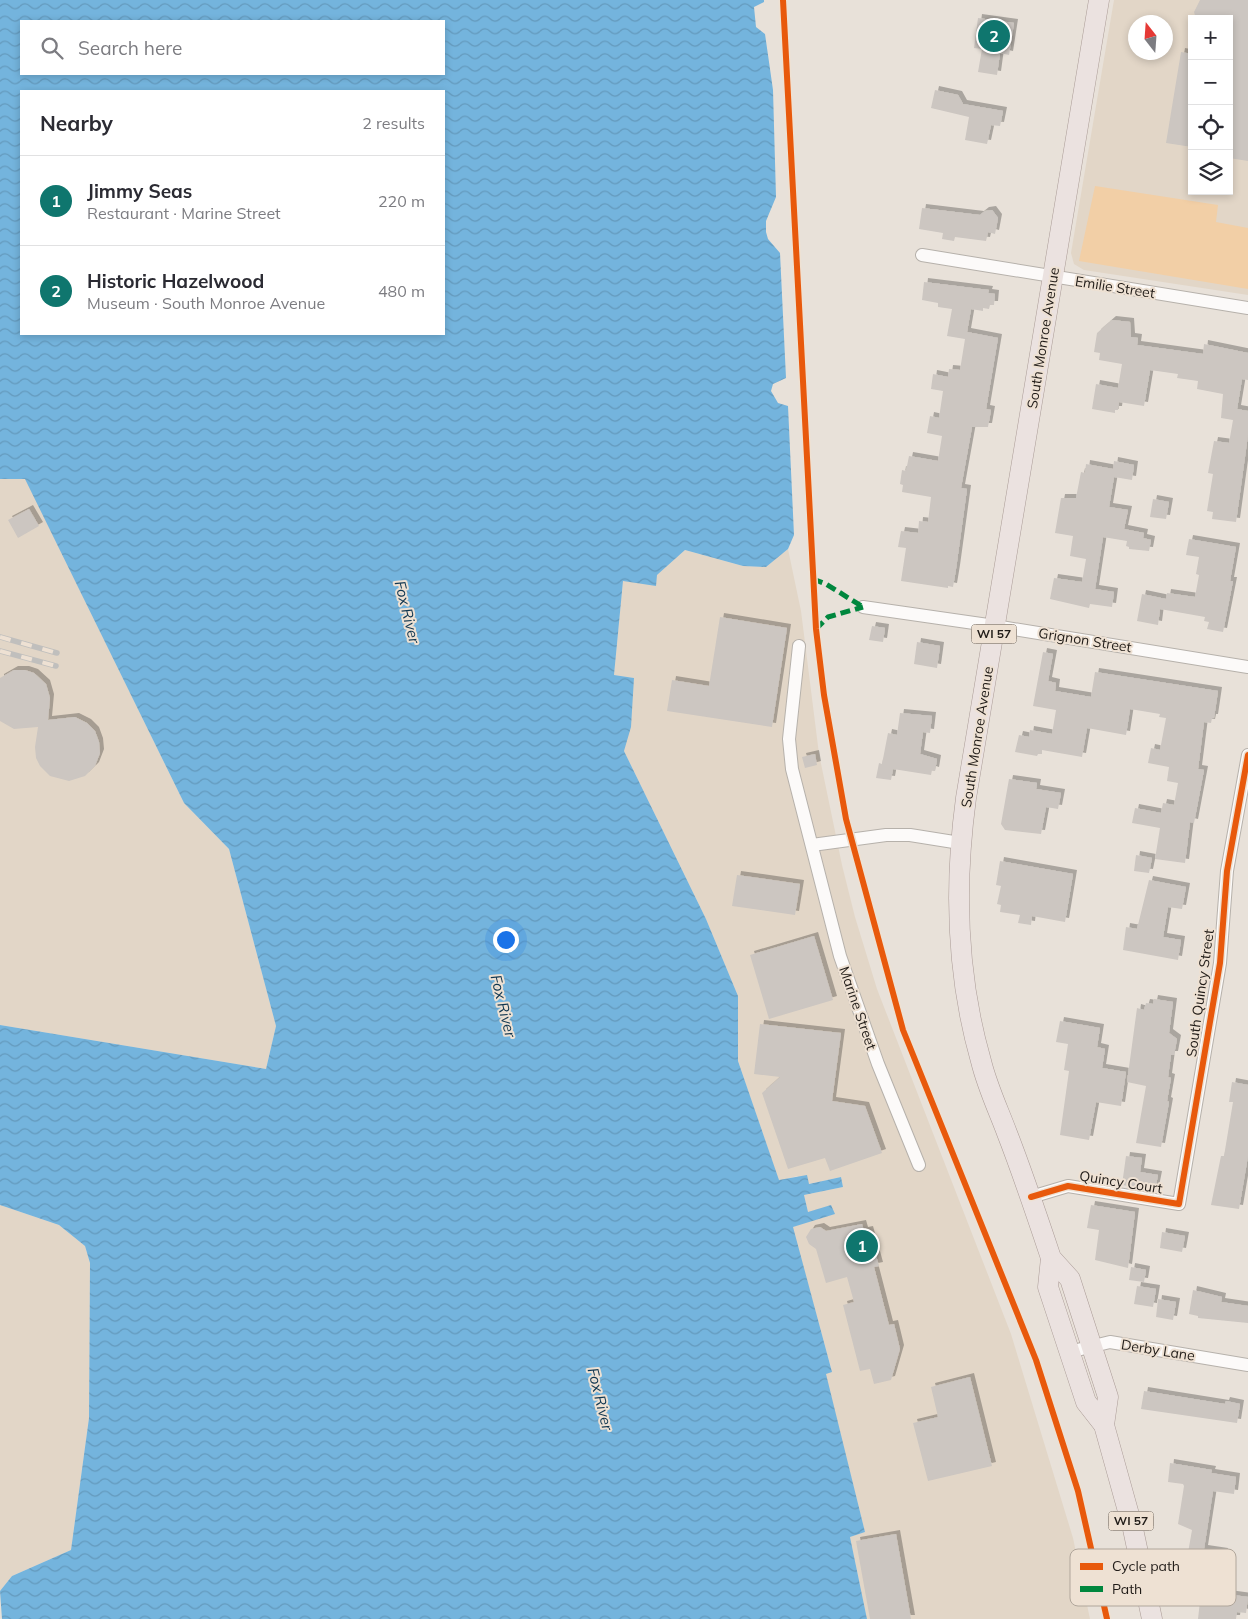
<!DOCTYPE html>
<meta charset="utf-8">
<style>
:root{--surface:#fff;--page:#f2f2f3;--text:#2b2b33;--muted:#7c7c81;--line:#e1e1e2;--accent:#0f766e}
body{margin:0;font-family:Mulish,sans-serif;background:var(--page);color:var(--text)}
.controls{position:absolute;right:15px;top:15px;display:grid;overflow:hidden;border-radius:0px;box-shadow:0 2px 8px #0003}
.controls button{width:45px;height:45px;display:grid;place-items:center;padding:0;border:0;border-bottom:1px solid var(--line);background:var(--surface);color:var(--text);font:25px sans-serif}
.compass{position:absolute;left:1128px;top:15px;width:45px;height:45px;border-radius:50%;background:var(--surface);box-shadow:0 2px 8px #0003;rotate:343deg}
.you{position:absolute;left:505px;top:939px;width:18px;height:18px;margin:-12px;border:4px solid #fff;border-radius:50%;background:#1a73e8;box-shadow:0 0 0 8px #1a73e833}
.badge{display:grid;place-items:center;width:32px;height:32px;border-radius:50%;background:var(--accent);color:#fff;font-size:16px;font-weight:700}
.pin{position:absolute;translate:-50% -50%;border:2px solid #fff;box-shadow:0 1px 5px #0006}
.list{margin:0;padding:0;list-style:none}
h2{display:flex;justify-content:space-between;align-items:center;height:65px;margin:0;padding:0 20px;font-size:21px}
h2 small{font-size:16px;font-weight:400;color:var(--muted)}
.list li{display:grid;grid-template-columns:32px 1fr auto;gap:15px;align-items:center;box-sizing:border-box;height:90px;padding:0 20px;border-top:1px solid var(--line)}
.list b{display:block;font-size:19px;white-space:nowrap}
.list p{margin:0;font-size:16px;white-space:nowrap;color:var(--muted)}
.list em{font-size:16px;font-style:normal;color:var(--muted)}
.icon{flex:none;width:28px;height:28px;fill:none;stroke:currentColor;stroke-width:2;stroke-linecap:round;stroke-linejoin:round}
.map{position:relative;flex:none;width:1248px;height:1619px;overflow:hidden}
.search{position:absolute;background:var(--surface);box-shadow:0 2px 8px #0003;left:20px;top:20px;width:425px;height:55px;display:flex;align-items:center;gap:12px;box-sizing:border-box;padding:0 18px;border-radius:0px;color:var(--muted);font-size:19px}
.panel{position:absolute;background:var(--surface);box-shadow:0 2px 8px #0003;left:20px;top:90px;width:425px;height:245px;border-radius:0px}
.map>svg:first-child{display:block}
.built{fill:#e2d6c7;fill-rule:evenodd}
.park{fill:#f2cfa6}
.water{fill:url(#water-waves);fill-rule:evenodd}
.building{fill:#ccc6c1;filter:url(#shadow)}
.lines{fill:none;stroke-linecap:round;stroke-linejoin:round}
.minor-casing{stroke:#b6b1ab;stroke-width:14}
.primary-casing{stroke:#aa9b96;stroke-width:21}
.minor{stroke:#fcfaf9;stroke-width:12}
.primary{stroke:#ebe2e0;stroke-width:20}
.rail-casing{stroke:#c0bfbd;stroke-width:5.5}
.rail{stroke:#eee1d3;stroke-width:4;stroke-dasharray:11;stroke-linecap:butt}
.quiet{stroke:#00873e;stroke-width:5;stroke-dasharray:10 5;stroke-linecap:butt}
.cycleway-casing{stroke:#eee1d3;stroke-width:9}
.cycleway{stroke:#e8590c;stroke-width:6}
.labels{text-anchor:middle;stroke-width:4;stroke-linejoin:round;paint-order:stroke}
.shield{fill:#eee1d3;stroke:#5e5750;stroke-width:1}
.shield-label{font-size:12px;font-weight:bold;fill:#211c18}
.street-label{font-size:14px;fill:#211c18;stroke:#eee1d3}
.water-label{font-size:15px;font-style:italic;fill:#0f3650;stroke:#eee1d3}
.key{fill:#eee1d3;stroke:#b0a69b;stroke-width:1}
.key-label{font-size:14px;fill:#211c18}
</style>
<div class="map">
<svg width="1248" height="1619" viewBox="0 0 1248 1619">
<defs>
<pattern id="water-waves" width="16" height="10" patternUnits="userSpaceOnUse" patternTransform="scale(1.25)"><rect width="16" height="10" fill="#74b4dd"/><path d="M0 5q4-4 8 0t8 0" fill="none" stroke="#649abd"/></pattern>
<filter id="shadow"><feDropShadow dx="4" dy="-4" stdDeviation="0" flood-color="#0004"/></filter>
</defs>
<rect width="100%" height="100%" fill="#e8e1d9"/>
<g class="built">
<path d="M 1114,0 L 1248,0 L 1248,295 L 1084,270 L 1074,264 L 1071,253 ZM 1192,19 L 1229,19 L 1229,191 L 1192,191 ZM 1136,22 L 1166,22 L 1166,52 L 1136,52 Z"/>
<path d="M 25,478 L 184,803 L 229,849 L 276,1026 L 266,1069 L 0,1025 L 0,479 Z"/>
<path d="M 788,549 L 801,611 L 819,754 L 842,865 L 855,917 L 877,989 L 1011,1334 L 1073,1538 L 1090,1619 L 867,1619 L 850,1537 L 865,1532 L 825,1373 L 832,1371 L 792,1227 L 834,1214 L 808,1212 L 804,1195 L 843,1187 L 841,1177 L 808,1184 L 797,1176 L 779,1181 L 738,1061 L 738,996 L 706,919 L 624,751 L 634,678 L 614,675 L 623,581 L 657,575 L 685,550 L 743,566 L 766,567 Z"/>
<path d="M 0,1205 L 59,1225 L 85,1246 L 90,1263 L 89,1418 L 71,1550 L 12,1576 L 0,1591 Z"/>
</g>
<path class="park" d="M 1095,186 L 1218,205 L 1216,222 L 1248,228 L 1248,289 L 1079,261 Z"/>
<path class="water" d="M 0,0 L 764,0 L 764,2 L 754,7 L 756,27 L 765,34 L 773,90 L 776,197 L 766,221 L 766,232 L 768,239 L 780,253 L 786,378 L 773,384 L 771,391 L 778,403 L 788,406 L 794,535 L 788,549 L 766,567 L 743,566 L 685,550 L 657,575 L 656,586 L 623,581 L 614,675 L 634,678 L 631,727 L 624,751 L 706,919 L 738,996 L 738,1061 L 779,1180 L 807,1175 L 809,1184 L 841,1177 L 843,1187 L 804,1195 L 808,1212 L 831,1205 L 835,1214 L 793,1227 L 832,1372 L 826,1374 L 865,1532 L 850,1537 L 867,1619 L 2,1619 L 0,1591 L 12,1576 L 71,1550 L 89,1418 L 90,1263 L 85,1246 L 59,1225 L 0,1205 L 0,1025 L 266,1069 L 276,1026 L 229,849 L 184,803 L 25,479 L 0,479 ZM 21,21 L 444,21 L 444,74 L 21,74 ZM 21,91 L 444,91 L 444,334 L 21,334 Z"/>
<g class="building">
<path d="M 1200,0 L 1248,0 L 1248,161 L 1229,158 L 1229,19 L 1196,19 L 1194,12 Z"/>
<path d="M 978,18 L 1014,23 L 1009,55 L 1000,53 L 997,75 L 978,72 L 982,49 L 974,48 Z"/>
<path d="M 1181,52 L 1192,54 L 1192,147 L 1166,143 Z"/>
<path d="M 935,90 L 958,95 L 963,104 L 1003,111 L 1000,126 L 991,125 L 987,144 L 965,140 L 969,117 L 931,108 Z"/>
<path d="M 922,208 L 980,215 L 985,211 L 992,210 L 998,218 L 995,234 L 988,232 L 986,241 L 955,237 L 954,241 L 942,239 L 943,233 L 919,229 Z"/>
<path d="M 924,282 L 989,290 L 988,293 L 995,294 L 994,305 L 990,305 L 989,309 L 983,308 L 983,311 L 971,309 L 967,332 L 998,338 L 986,409 L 991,410 L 988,427 L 972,427 L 961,488 L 967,489 L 956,569 L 953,587 L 948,586 L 948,588 L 901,581 L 906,548 L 898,547 L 901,531 L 918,533 L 919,521 L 928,522 L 931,497 L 902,492 L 903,485 L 900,484 L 902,470 L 906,471 L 909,456 L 938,461 L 942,436 L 927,433 L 930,416 L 939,418 L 943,391 L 931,389 L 933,374 L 948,377 L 949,369 L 960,370 L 965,339 L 947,336 L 952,309 L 938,307 L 938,303 L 922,300 Z"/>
<path d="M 1112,320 L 1130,322 L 1131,337 L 1138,338 L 1137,345 L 1203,354 L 1204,344 L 1248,353 L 1248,380 L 1242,379 L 1237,409 L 1248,411 L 1248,435 L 1236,522 L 1212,519 L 1213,512 L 1207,511 L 1213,474 L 1208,473 L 1214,441 L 1229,443 L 1233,420 L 1221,418 L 1223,394 L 1197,389 L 1198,381 L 1177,378 L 1178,374 L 1150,370 L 1144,406 L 1119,402 L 1118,410 L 1115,410 L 1115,413 L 1092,409 L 1096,384 L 1118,388 L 1122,364 L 1099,360 L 1100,353 L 1094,352 L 1097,333 Z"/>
<path d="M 1114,461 L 1134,465 L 1132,480 L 1114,477 L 1109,507 L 1128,510 L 1124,529 L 1144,533 L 1143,538 L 1151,540 L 1149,551 L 1129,549 L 1129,547 L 1126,546 L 1127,541 L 1103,537 L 1095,589 L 1114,592 L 1112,607 L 1090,604 L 1089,608 L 1050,599 L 1054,578 L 1082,582 L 1086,559 L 1070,556 L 1073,536 L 1055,533 L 1061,498 L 1076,498 L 1081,472 L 1085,473 L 1086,464 L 1113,469 Z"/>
<path d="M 1153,499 L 1169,502 L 1166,519 L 1150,517 Z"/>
<path d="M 29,509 L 39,526 L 18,538 L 8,520 Z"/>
<path d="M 1189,539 L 1236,547 L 1230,581 L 1233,581 L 1223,632 L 1207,629 L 1209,622 L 1204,621 L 1205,617 L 1160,609 L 1158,625 L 1137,621 L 1142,594 L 1166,599 L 1167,593 L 1195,597 L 1199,575 L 1196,574 L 1199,557 L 1186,555 Z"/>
<path d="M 720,617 L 787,628 L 772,727 L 667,711 L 672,680 L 709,686 Z"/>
<path d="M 872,626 L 885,628 L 883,642 L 869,640 Z"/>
<path d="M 917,642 L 940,646 L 937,668 L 914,664 Z"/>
<path d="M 1043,652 L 1053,654 L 1048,681 L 1056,683 L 1055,691 L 1091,697 L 1095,672 L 1218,691 L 1214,718 L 1212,718 L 1211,723 L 1204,722 L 1198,769 L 1204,770 L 1194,823 L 1190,822 L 1185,863 L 1155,859 L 1160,828 L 1132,823 L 1135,808 L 1161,813 L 1163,803 L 1174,805 L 1178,783 L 1167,781 L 1169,767 L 1148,763 L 1151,748 L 1160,750 L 1166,718 L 1159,717 L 1160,714 L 1130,709 L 1126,735 L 1087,728 L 1082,757 L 1042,750 L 1042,754 L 1038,754 L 1037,756 L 1015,752 L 1019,735 L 1029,737 L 1030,730 L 1052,734 L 1056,710 L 1033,706 Z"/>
<path d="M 14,670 L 25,670 L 34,673 L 46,684 L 50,698 L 48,720 L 75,717 L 87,723 L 95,731 L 99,742 L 100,753 L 95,766 L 85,776 L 69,781 L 50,776 L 40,766 L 36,758 L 35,747 L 38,727 L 14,729 L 0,721 L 0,678 Z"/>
<path d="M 900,713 L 932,716 L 930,733 L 923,732 L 920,754 L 937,759 L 935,771 L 932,770 L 931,775 L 893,769 L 891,780 L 876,778 L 879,763 L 882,764 L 888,733 L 897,735 Z"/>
<path d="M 815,754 L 817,765 L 805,768 L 802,757 Z"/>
<path d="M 1009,779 L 1037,783 L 1036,789 L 1061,793 L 1058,809 L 1046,807 L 1041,834 L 1005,830 L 1001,824 Z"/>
<path d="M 1136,855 L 1152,858 L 1149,873 L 1134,871 Z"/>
<path d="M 1000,861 L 1073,874 L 1065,922 L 1032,916 L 1031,925 L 1018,923 L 1020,915 L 1000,912 L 1001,905 L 997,904 L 1001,886 L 996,885 Z"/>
<path d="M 737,875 L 800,884 L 795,915 L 732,906 Z"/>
<path d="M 1149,880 L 1186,887 L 1182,909 L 1168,907 L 1163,937 L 1181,940 L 1178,960 L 1123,950 L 1126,927 L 1137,929 Z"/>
<path d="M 814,936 L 833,1000 L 769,1019 L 750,955 Z"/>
<path d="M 1154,999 L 1173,1002 L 1169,1033 L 1177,1039 L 1174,1055 L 1171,1055 L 1168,1077 L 1171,1078 L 1167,1101 L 1169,1102 L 1161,1147 L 1136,1143 L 1146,1086 L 1127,1082 L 1137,1008 L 1144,1010 L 1146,1003 L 1153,1004 Z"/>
<path d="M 1060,1021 L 1100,1028 L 1097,1047 L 1105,1049 L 1102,1068 L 1126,1072 L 1121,1106 L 1096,1102 L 1089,1140 L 1060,1135 L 1069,1071 L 1064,1070 L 1068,1044 L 1056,1042 Z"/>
<path d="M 760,1024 L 841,1033 L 832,1101 L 865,1106 L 882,1153 L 830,1171 L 825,1158 L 788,1169 L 762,1093 L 780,1077 L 754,1074 Z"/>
<path d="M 1232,1082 L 1248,1085 L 1248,1156 L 1239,1209 L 1211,1205 L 1221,1156 L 1224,1156 L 1233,1102 L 1229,1102 Z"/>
<path d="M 1126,1156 L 1142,1158 L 1140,1172 L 1158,1175 L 1155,1190 L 1122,1185 Z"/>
<path d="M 1091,1205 L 1135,1212 L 1128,1268 L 1095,1260 L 1099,1230 L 1087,1228 Z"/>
<path d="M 862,1224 L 864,1231 L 869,1230 L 879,1266 L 874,1267 L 889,1325 L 894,1324 L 900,1349 L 891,1380 L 874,1384 L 870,1369 L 860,1371 L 843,1305 L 854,1302 L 847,1277 L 826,1283 L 816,1249 L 809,1244 L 806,1237 L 811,1229 L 820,1227 L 826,1231 Z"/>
<path d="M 1162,1232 L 1185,1236 L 1182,1252 L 1160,1248 Z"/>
<path d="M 1131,1267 L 1146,1270 L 1144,1282 L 1129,1280 Z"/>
<path d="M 1137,1286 L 1156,1289 L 1153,1307 L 1134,1304 Z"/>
<path d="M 1193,1290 L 1222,1297 L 1221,1302 L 1248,1306 L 1248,1323 L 1198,1318 L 1198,1316 L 1189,1314 Z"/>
<path d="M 1158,1299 L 1176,1302 L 1173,1320 L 1156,1317 Z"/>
<path d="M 970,1377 L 992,1466 L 928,1481 L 913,1423 L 938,1417 L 931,1387 Z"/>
<path d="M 1144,1391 L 1225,1404 L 1226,1401 L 1240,1404 L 1237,1423 L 1141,1409 Z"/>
<path d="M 1170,1463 L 1212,1470 L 1211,1473 L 1236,1477 L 1234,1494 L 1213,1491 L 1204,1549 L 1224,1552 L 1221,1570 L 1214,1569 L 1211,1592 L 1248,1597 L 1246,1613 L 1237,1612 L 1236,1619 L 1198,1619 L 1200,1601 L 1188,1600 L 1193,1565 L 1186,1564 L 1192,1530 L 1178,1524 L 1184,1486 L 1183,1484 L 1168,1482 Z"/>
<path d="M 896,1534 L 911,1619 L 870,1619 L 856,1541 Z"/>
</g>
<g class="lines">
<g class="minor-casing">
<g id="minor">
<path d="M 922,255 L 1248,308"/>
<path d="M 863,607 L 995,626 L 1248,667"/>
<path d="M 799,646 L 789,739 L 792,769 L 840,956 L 878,1064 L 919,1165"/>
<path d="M 812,845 L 886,835 L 910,835 L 960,843"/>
<path d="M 1031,1197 L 1068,1186 L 1179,1204 L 1220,963 L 1227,871 L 1248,755"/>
<path d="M 1069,1352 L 1110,1342 L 1248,1365"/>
</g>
</g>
<g class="primary-casing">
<g id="primary">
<path d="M 1099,0 L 966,798 C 954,887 956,974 981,1061 C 987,1086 998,1109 1007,1133 C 1023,1174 1037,1216 1051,1258 L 1070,1279 L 1108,1397 L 1104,1425"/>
<path d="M 1051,1258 L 1048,1287 L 1086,1402 L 1104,1425 L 1133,1529 L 1152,1619"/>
</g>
</g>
<use href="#minor" class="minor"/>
<use href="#primary" class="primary"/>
<g class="rail-casing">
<g id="rail">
<path d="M 0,637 L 57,653"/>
<path d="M 0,651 L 56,666"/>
</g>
</g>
<use href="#rail" class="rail"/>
<g class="quiet">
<path d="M 813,579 L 826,584 L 863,607"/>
<path d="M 816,629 L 828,617 L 863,607"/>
</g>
<g class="cycleway-casing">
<g id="cycleway">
<path d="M 783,0 L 816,629 L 824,695 L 846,819 L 903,1030 L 1036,1360 L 1078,1491 L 1107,1619"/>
<path d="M 1031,1197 L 1068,1186 L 1179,1204 L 1220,963 L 1227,871 L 1248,755"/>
</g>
</g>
<use href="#cycleway" class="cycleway"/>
</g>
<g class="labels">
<g class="shield">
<rect x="971.5" y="624.5" width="45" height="19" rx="4"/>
<rect x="1108.5" y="1511.5" width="45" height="19" rx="4"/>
</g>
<g class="shield-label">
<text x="994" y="638">WI 57</text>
<text x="1131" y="1525">WI 57</text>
</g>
<g class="street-label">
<text transform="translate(1115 287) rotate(9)" y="5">Emilie Street</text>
<text transform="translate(1043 338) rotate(-81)" y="5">South Monroe Avenue</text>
<text transform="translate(1085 640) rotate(9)" y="5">Grignon Street</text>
<text transform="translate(977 737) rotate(-81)" y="5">South Monroe Avenue</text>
<text transform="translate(1200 993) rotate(-82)" y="5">South Quincy Street</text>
<text transform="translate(858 1008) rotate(71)" y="5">Marine Street</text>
<text transform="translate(1121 1182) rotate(9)" y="5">Quincy Court</text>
<text transform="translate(1158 1350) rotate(9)" y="5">Derby Lane</text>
</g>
<g class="water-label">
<text transform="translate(407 612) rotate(76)" y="5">Fox River</text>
<text transform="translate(503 1006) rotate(76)" y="5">Fox River</text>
<text transform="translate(600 1399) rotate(76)" y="5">Fox River</text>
</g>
</g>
<rect x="1070" y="1549" width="166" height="57" rx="8" class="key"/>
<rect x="1080" y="1563" width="23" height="7" fill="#e8590c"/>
<rect x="1080" y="1586" width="23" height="6" fill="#00873e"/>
<g class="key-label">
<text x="1112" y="1571">Cycle path</text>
<text x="1112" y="1594">Path</text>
</g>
</svg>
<div class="controls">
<button>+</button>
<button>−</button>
<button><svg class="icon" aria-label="locate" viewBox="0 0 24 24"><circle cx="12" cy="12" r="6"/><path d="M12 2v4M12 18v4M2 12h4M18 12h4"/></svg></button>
<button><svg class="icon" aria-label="layers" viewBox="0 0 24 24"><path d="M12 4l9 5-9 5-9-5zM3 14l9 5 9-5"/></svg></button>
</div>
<svg class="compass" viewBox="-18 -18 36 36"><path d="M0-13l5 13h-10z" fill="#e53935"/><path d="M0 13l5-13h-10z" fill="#7c7c81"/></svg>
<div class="you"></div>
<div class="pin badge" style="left:862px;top:1246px">1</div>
<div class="pin badge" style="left:994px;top:36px">2</div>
<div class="search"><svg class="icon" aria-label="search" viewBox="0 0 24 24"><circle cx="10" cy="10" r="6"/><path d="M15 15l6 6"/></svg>Search here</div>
<section class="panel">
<h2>Nearby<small>2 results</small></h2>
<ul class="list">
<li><span class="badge">1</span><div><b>Jimmy Seas</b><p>Restaurant · Marine Street</p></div><em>220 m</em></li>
<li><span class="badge">2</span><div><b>Historic Hazelwood</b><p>Museum · South Monroe Avenue</p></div><em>480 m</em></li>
</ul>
</section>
</div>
